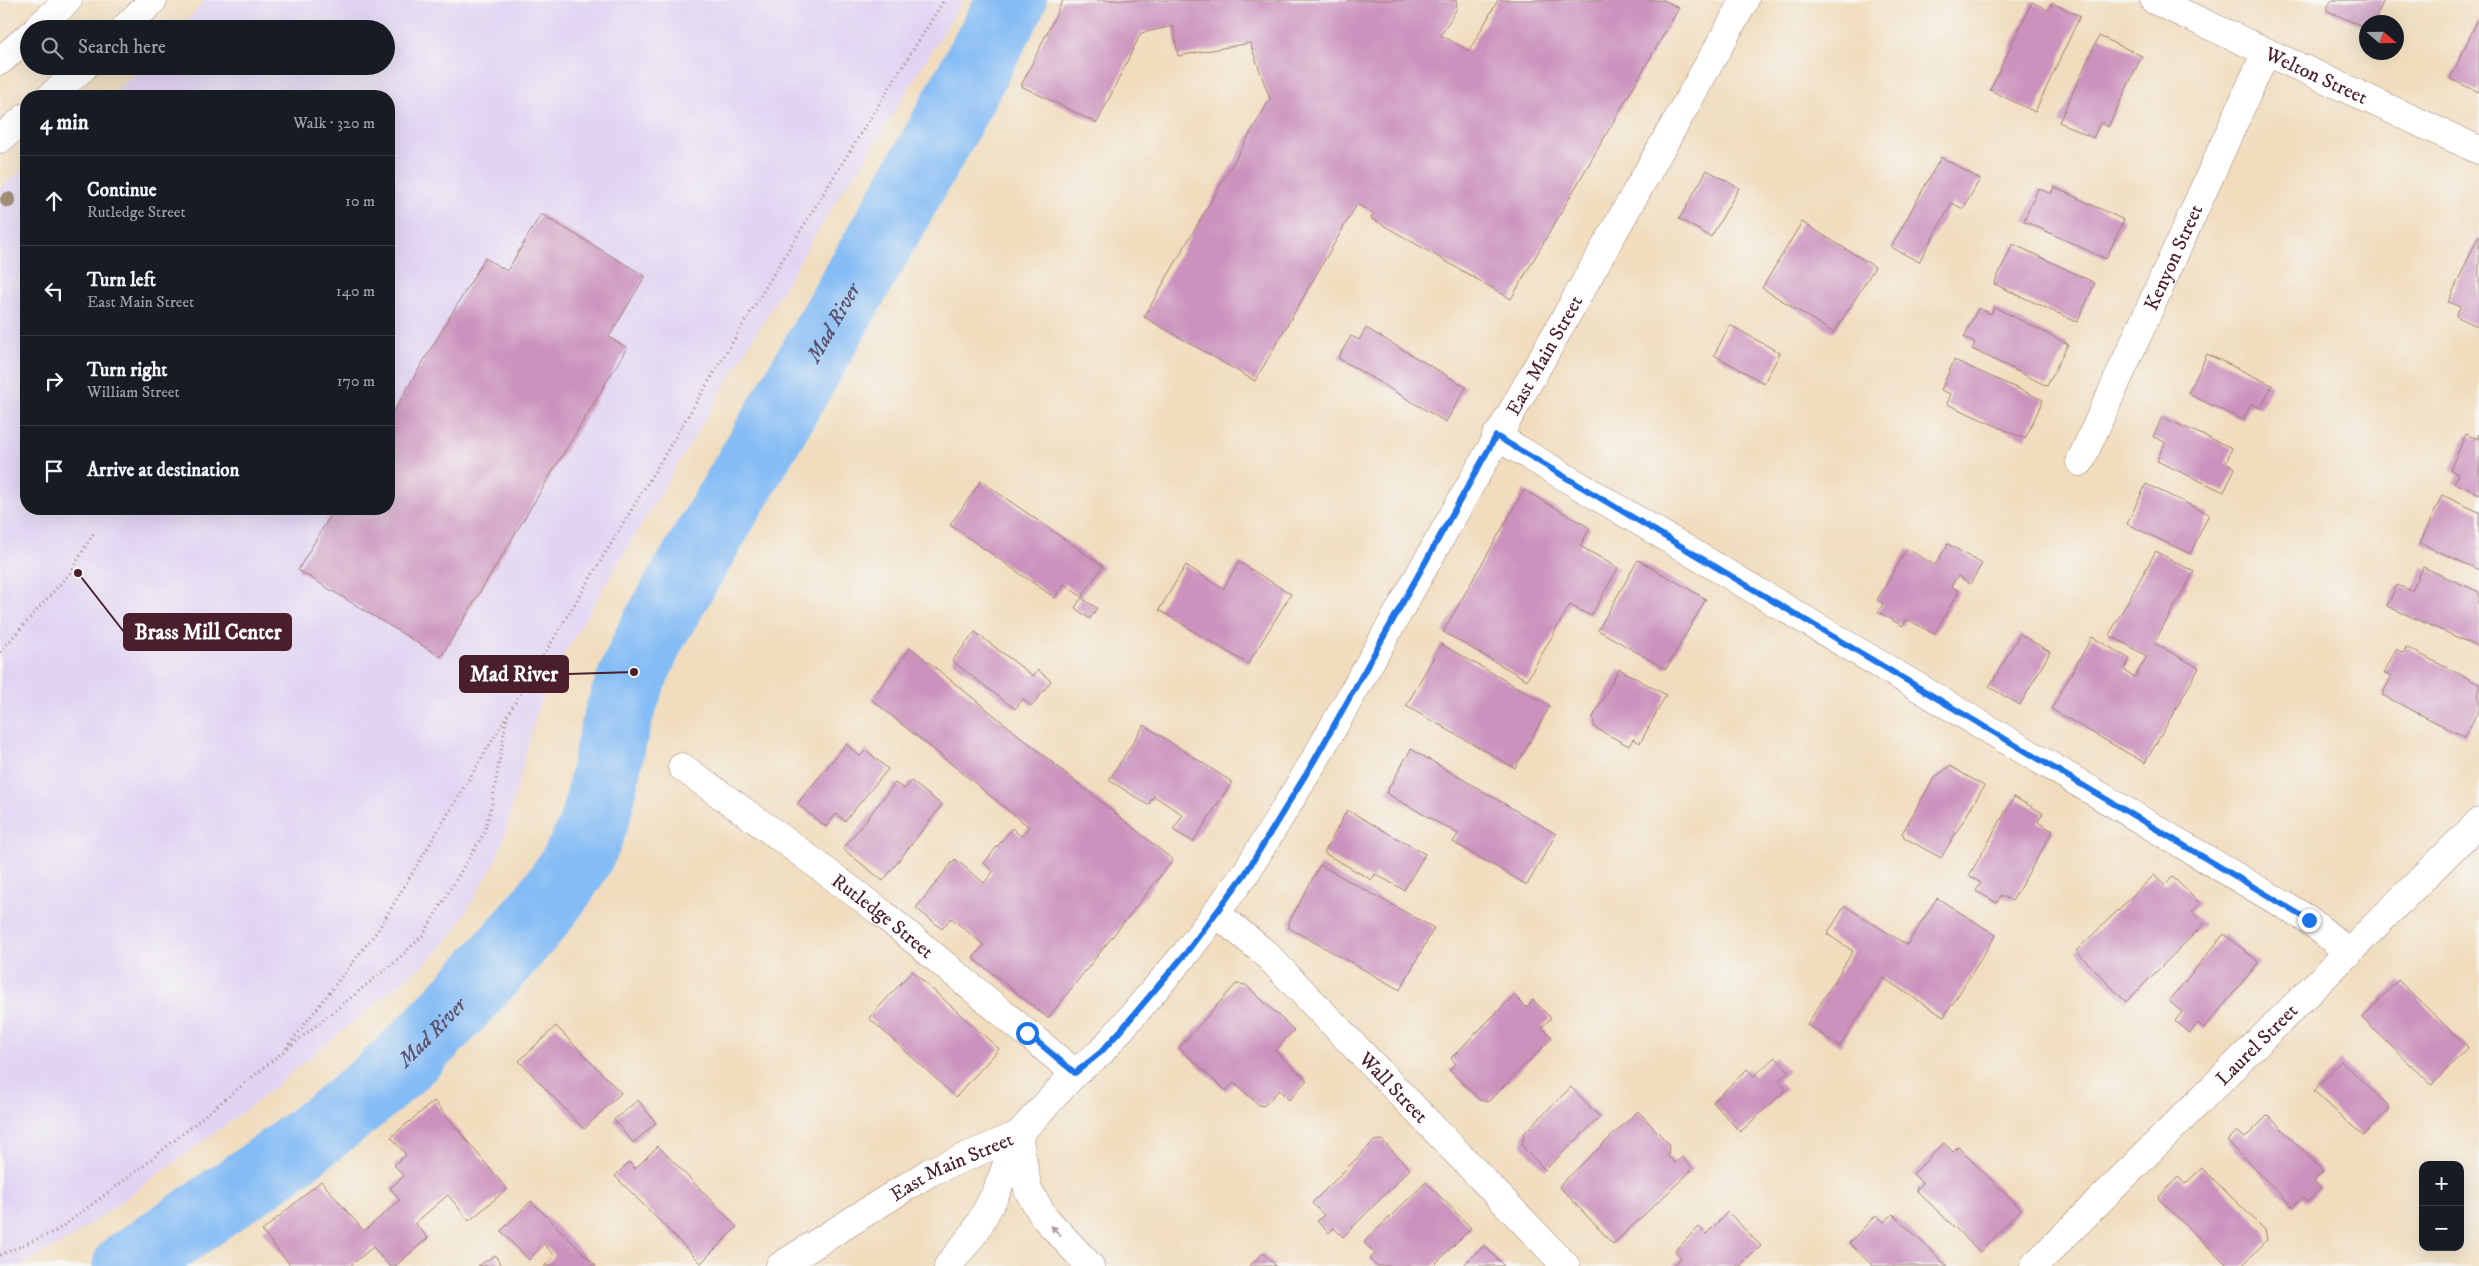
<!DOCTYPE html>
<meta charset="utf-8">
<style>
:root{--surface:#171b24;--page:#20242c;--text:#f1f3f6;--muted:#9ea1a6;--line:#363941}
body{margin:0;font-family:"IM FELL DW Pica",serif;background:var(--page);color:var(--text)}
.controls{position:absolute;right:15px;bottom:15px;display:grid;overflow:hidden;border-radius:10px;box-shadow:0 5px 20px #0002}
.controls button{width:45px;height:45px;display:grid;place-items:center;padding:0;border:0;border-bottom:1px solid var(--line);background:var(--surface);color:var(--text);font:25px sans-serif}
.compass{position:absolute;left:2359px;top:15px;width:45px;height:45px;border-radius:50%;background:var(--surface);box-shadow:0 5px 20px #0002;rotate:110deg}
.stop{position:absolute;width:15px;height:15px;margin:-11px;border:4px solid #1a73e8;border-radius:50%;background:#fff}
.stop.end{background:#1a73e8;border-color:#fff;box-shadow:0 1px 5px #0008}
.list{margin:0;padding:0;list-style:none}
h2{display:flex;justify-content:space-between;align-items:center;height:65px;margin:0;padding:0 20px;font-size:21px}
h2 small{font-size:16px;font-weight:400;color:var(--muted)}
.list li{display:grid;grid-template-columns:32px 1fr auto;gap:15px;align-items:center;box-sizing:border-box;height:90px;padding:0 20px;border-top:1px solid var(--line)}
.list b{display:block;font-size:19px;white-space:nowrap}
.list p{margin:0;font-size:16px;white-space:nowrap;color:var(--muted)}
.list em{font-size:16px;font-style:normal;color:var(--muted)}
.icon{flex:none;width:28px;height:28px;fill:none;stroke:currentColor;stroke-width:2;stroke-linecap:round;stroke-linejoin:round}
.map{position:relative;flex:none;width:2479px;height:1266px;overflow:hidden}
.search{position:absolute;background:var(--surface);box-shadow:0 5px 20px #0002;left:20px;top:20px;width:375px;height:55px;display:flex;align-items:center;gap:12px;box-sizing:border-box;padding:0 18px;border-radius:28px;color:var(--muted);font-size:19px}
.panel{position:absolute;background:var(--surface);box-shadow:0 5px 20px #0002;left:20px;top:90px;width:375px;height:425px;border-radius:20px}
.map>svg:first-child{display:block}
.built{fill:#e1d4f3}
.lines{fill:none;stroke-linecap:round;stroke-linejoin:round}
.river{stroke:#84bcf5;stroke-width:69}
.building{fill:#cb92bd}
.street-casing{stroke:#9e7e74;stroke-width:29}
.secondary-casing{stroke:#9e7e74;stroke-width:29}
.path{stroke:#9e7e74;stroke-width:3;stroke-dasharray:1 4;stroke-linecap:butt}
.street{stroke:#fff;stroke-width:28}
.secondary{stroke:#fff;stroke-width:28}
.tree{fill:#a28f78}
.oneway{fill:#ae9aa0}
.route{stroke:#1a73e8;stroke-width:6}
.labels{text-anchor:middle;stroke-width:5;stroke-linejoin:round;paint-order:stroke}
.street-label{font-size:20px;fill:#4a1f2b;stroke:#f6f6f2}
.water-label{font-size:21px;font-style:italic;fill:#5b4e68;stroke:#f6f6f2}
.leader{fill:none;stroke:#4a1f2b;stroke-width:2}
.callout-dot{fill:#4a1f2b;stroke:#f6f6f2;stroke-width:2}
.callout{fill:#4a1f2b;stroke:#4a1f2b;stroke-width:2}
.callout-label{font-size:21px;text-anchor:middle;font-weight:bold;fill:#fff}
</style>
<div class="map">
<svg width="2479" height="1266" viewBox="0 0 2479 1266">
<rect width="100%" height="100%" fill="#f6f6f2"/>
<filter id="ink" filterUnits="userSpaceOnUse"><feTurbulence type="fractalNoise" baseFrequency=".02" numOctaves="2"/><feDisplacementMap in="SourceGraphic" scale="10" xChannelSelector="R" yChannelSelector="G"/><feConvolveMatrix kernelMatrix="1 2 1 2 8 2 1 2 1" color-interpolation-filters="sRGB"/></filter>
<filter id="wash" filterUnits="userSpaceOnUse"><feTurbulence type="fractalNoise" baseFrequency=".0096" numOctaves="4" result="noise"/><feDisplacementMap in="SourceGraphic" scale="20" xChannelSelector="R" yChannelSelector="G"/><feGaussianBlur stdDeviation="1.12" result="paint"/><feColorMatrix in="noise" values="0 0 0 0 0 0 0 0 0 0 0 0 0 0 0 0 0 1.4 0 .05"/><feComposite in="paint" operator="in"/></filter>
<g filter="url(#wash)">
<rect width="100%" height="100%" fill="#f1ddbe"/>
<path class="built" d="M 206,0 L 963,0 L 860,168 L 840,194 L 567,649 L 538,707 L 503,841 L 493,866 L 452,935 L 430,959 L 251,1106 L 73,1237 L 18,1266 L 0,1266 L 0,188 L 26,167 L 26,509 L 389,509 L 389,96 L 110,96 L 142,66 L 386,66 L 386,29 L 179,29 Z"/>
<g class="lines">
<path class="river" id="s1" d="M 127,1266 C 209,1210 293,1155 370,1091 C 414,1054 454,1010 493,967 C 527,929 565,887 587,840 C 601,809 604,773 612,741 C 620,703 636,668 652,633 L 794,391 L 939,137 L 1012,0"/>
</g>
<g id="blocks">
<g class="building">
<path d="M 1063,0 L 1456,0 L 1457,8 L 1441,35 L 1469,51 L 1498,0 L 1664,0 L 1679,8 L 1511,299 L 1371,218 L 1374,214 L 1357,204 L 1255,381 L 1144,317 L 1270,99 L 1250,43 L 1178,56 L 1173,26 L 1141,33 L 1097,123 L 1021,86 Z"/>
<path d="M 2331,0 L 2384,0 L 2374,22 L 2366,22 L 2366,28 L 2326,10 Z"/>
<path d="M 2032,2 L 2048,10 L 2052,3 L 2080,16 L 2035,112 L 1990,90 Z"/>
<path d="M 2479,17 L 2479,92 L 2450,79 Z"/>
<path d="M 2099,36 L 2142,56 L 2108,127 L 2100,123 L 2093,138 L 2059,122 Z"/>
<path d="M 1941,157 L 1980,179 L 1963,209 L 1952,203 L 1919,262 L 1891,247 Z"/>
<path d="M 1707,170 L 1739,188 L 1711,237 L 1679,219 Z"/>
<path d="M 2054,187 L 2124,220 L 2106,259 L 2024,221 L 2038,188 L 2051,194 Z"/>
<path d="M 541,214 L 645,276 L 609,337 L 627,348 L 441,657 L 298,570 L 334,509 L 389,509 L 389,419 L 485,258 L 507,271 Z"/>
<path d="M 1802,222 L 1875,267 L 1834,333 L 1762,288 Z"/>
<path d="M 2479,235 L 2479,327 L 2456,316 L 2460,307 L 2448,302 Z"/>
<path d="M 2013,244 L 2095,283 L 2077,322 L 1994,284 Z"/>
<path d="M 1994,307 L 2068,344 L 2047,386 L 1972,349 L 1975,343 L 1964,337 L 1978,308 L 1991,314 Z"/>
<path d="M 1730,325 L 1780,353 L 1764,383 L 1714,355 Z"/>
<path d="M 1366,328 L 1466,387 L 1446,422 L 1338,358 L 1351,336 L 1359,340 Z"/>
<path d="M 2207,354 L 2272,385 L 2261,408 L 2251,404 L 2243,420 L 2188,394 Z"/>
<path d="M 1954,360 L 2043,400 L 2025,439 L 1947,404 L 1951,394 L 1941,390 Z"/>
<path d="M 2162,417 L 2232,448 L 2226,463 L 2235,468 L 2224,492 L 2157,461 L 2165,442 L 2153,437 Z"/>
<path d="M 2466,434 L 2477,439 L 2479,434 L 2479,494 L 2454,483 L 2458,474 L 2450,470 Z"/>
<path d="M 981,481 L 1103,566 L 1083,595 L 1083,599 L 1097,608 L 1090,619 L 1075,608 L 1082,597 L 1064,584 L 1055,598 L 950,525 Z"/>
<path d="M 2146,484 L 2209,514 L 2190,554 L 2127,524 Z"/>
<path d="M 1524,490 L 1590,528 L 1580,546 L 1618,568 L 1591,616 L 1570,605 L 1527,680 L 1443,632 Z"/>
<path d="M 2442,495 L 2479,512 L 2479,570 L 2420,543 Z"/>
<path d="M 1948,544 L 1982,564 L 1970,584 L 1958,576 L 1951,586 L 1959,591 L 1934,634 L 1907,619 L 1903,626 L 1878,612 L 1883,604 L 1877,600 L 1907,549 L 1935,565 Z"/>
<path d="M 2156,551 L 2194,572 L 2154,643 L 2199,668 L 2145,763 L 2051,709 L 2092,637 L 2130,659 L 2124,670 L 2135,677 L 2147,656 L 2109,635 Z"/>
<path d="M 1638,560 L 1706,599 L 1666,669 L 1598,630 Z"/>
<path d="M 1239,562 L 1291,594 L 1248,664 L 1159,610 L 1186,565 L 1223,589 Z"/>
<path d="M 2423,567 L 2479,592 L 2479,647 L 2387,606 L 2397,585 L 2412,591 Z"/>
<path d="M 975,632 L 1033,676 L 1038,670 L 1051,681 L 1032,706 L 1023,699 L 1015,709 L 952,661 Z"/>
<path d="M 2020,634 L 2050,652 L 2020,705 L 1989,687 Z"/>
<path d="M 1441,644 L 1550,706 L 1515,768 L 1406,706 Z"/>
<path d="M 2406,647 L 2479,684 L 2479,709 L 2465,737 L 2382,695 L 2391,677 L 2384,673 L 2396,649 L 2404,653 Z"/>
<path d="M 911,648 L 1173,860 L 1048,1018 L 973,958 L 984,945 L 951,918 L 942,929 L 916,908 L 955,859 L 984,883 L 993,872 L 984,863 L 1012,828 L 1021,836 L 1029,827 L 871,699 Z"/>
<path d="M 1619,669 L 1666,695 L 1640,743 L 1633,739 L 1629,746 L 1595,728 L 1593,717 Z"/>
<path d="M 1144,725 L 1232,782 L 1193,842 L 1173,830 L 1183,815 L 1154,796 L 1148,805 L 1109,780 Z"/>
<path d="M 846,744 L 860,756 L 866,750 L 888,769 L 845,821 L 836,814 L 826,827 L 797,804 Z"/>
<path d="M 1411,749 L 1556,834 L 1527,885 L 1453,842 L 1458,834 L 1386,793 Z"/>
<path d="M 1950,766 L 1984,786 L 1941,858 L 1905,838 L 1902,833 L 1934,778 Z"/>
<path d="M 911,781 L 942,805 L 883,881 L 843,849 L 895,783 L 904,789 Z"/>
<path d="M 2014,797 L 2043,813 L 2038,822 L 2053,831 L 2012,901 L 2001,895 L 1997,903 L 1976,891 L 1981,883 L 1969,876 Z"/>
<path d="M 1347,810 L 1425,854 L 1404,890 L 1375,874 L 1372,880 L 1324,853 Z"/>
<path d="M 1320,865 L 1434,928 L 1400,990 L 1289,928 L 1289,922 Z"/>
<path d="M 2154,875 L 2164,885 L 2173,877 L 2200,904 L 2192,912 L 2204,924 L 2126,1002 L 2076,951 Z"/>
<path d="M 1937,898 L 1996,935 L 1944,1017 L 1883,978 L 1840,1046 L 1807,1025 L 1853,951 L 1827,934 L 1845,906 L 1907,945 Z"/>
<path d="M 2224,934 L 2259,962 L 2204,1029 L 2198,1023 L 2190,1033 L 2175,1021 L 2182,1012 L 2169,1001 Z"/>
<path d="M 912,971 L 999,1049 L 956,1097 L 869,1018 Z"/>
<path d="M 2398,980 L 2468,1047 L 2432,1085 L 2362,1018 Z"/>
<path d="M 1236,984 L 1246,985 L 1294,1030 L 1275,1051 L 1307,1080 L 1289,1100 L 1279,1090 L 1264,1106 L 1259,1105 L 1234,1083 L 1226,1091 L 1179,1048 Z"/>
<path d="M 1514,995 L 1527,1008 L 1533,1000 L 1551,1018 L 1542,1027 L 1552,1038 L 1488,1102 L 1480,1100 L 1449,1070 L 1456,1064 L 1451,1058 Z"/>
<path d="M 556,1026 L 621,1093 L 584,1129 L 519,1061 Z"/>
<path d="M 1775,1057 L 1789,1071 L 1778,1081 L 1786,1090 L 1740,1132 L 1713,1102 L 1747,1069 L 1754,1076 Z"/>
<path d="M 2341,1061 L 2389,1106 L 2389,1109 L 2363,1136 L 2314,1091 Z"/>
<path d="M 1571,1087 L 1600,1117 L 1545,1170 L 1522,1146 L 1524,1133 Z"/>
<path d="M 638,1100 L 656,1123 L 633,1143 L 614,1120 Z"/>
<path d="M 434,1101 L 507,1189 L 469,1221 L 448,1195 L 415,1223 L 428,1238 L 395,1266 L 389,1266 L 373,1247 L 350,1266 L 291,1266 L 262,1231 L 321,1181 L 364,1231 L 400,1200 L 390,1188 L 404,1176 L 394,1165 L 406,1155 L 391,1137 Z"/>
<path d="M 1638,1111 L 1669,1144 L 1668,1156 L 1675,1163 L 1682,1157 L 1693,1169 L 1613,1244 L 1559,1186 Z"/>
<path d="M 2268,1115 L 2323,1171 L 2314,1181 L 2321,1188 L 2307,1202 L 2303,1197 L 2293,1207 L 2227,1141 L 2237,1131 L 2245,1138 Z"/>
<path d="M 1382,1140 L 1410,1169 L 1343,1237 L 1334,1228 L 1329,1233 L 1317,1221 L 1324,1215 L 1312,1203 L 1374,1141 Z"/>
<path d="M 1944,1143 L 1953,1152 L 1958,1147 L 2021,1209 L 1980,1252 L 1916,1190 L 1922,1183 L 1913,1174 Z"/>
<path d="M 658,1146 L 737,1227 L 701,1263 L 615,1176 L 629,1162 L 635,1169 Z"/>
<path d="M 2202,1168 L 2265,1230 L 2267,1240 L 2242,1266 L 2228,1266 L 2158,1198 L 2178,1177 L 2185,1184 Z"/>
<path d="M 1426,1182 L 1471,1228 L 1433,1266 L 1376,1266 L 1369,1259 L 1375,1254 L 1364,1242 Z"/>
<path d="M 531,1201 L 596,1266 L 544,1266 L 555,1256 L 544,1244 L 529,1260 L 501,1231 Z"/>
<path d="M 1728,1212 L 1761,1246 L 1740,1266 L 1673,1266 L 1681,1258 L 1675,1251 L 1699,1227 L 1706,1234 Z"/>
<path d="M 1893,1214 L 1944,1263 L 1948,1266 L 1873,1266 L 1849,1243 L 1876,1215 L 1884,1222 Z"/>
<path d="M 1484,1245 L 1504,1266 L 1463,1266 Z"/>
<path d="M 1263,1253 L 1276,1266 L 1249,1266 Z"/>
<path d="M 495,1255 L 501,1266 L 478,1266 Z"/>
</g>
</g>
</g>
<g filter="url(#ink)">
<use href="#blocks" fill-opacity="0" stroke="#9e7e74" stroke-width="1"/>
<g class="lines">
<g class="street-casing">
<g id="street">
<path id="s2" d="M 2154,0 L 2479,150"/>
<path d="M 1496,436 L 2309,920 L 2349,953"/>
<path id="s3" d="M 2080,462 L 2266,52"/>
<path id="s4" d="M 682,767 L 788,843 L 883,914 L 1075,1073"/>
<path id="s5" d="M 1217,914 L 1265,953 L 1566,1266"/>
<path d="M 1018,1135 L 1028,1190 L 1044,1217 L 1090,1266"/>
<path id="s6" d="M 2034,1266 L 2479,822"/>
</g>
</g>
<g class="secondary-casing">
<g id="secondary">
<path d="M 37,29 L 68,0"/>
<path d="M 124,29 L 153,0"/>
<path d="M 0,61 L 29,36"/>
<path d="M 51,96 L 85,66"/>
<path d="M 0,139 L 26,117"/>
<path id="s7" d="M 780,1266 L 930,1172 L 1018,1135 L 1075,1073 L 1101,1052 L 1186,953 L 1245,874 L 1314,761 L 1745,0"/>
<path d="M 948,1266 L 975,1232 L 996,1193 L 1018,1135"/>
</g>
</g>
<g class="path">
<path d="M 0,652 L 70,573 L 94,532"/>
<path d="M 288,1048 L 395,962 L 423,935 L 484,833 L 492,803 L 507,717"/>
<path d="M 0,1255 L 58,1230 L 143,1166 L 283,1052 L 378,930 L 779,265 L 944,0"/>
</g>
<use href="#street" class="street"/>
<use href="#secondary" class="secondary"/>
</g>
<circle class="tree" cx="8" cy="200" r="8"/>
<defs><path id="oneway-solid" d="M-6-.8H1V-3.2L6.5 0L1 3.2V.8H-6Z" transform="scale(1.25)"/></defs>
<use class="oneway" href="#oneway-solid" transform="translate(1056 1231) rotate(-133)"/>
</g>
<g class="lines" filter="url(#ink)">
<path class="route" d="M 1027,1033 L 1075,1073 L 1101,1052 L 1121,1030 L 1186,953 L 1245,874 L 1314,761 L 1496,436 L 2309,920"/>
</g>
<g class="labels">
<g class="street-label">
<text dy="7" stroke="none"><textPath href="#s2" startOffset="179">Welton Street</textPath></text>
<text dy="7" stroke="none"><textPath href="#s3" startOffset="225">Kenyon Street</textPath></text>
<text dy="7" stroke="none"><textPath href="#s7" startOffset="1218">East Main Street</textPath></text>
<text dy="7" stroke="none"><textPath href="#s4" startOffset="250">Rutledge Street</textPath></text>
<text dy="7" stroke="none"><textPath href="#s6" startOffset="314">Laurel Street</textPath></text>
<text dy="7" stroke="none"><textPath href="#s5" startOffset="248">Wall Street</textPath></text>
<text dy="7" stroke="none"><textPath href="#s7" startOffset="199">East Main Street</textPath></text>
</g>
<g class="water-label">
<text dy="7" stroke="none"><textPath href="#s1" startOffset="1210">Mad River</textPath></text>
<text dy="7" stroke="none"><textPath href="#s1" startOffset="385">Mad River</textPath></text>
</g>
</g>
<path class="leader" d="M78 573L124 632M634 672L568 674"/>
<g class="callout-dot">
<circle cx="78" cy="573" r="5"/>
<circle cx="634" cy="672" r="5"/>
</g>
<g class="callout">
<rect x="124" y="614" width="167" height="36" rx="5"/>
<rect x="460" y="656" width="108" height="36" rx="5"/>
</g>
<g class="callout-label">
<text x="208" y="639">Brass Mill Center</text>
<text x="514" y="681">Mad River</text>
</g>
</svg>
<div class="controls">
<button>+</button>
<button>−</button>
</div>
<svg class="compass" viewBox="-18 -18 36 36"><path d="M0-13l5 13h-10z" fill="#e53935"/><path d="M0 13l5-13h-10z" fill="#9ea1a6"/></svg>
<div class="stop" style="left:1027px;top:1033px"></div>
<div class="stop end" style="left:2309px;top:920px"></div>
<div class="search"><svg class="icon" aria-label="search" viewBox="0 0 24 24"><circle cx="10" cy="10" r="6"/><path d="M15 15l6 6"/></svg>Search here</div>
<section class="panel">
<h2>4 min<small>Walk · 320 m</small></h2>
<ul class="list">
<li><svg class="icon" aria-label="ahead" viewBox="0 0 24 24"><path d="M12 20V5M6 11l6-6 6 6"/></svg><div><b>Continue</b><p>Rutledge Street</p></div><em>10 m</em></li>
<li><svg class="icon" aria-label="left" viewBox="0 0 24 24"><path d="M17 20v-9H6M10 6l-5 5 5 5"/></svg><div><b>Turn left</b><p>East Main Street</p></div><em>140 m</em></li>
<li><svg class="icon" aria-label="right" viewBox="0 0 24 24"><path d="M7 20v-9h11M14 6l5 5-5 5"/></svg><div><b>Turn right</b><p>William Street</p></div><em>170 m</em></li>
<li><svg class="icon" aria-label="arrive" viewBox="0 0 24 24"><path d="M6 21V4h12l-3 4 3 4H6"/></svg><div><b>Arrive at destination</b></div></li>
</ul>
</section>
</div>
